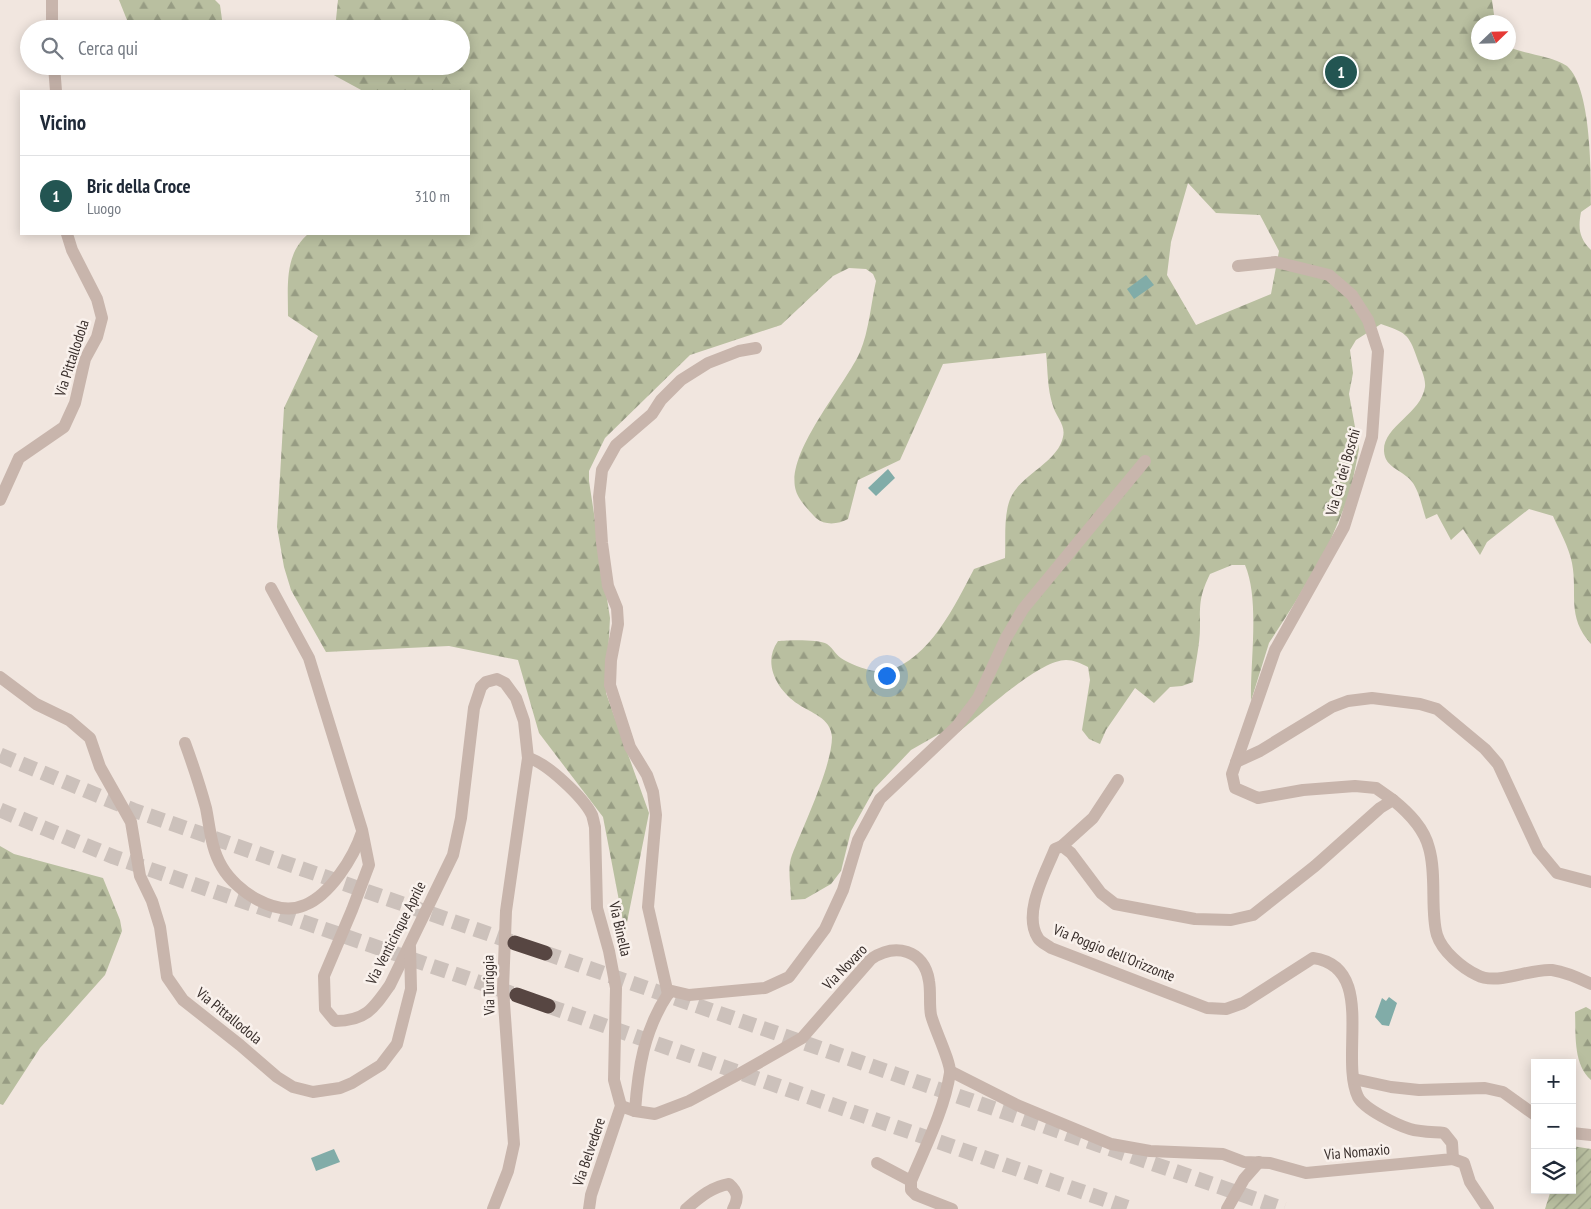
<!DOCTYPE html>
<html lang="it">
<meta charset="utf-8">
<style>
:root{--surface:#fff;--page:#f2f2f3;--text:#1f2937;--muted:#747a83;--line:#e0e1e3;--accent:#235552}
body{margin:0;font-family:"PT Sans Narrow",sans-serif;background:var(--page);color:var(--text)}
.controls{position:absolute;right:15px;bottom:15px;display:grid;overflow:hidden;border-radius:0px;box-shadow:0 2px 12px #0003}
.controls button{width:45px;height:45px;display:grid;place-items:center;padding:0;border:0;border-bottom:1px solid var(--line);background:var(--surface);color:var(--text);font:25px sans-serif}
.compass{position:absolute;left:1471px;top:15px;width:45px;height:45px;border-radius:50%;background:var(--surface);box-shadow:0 2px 12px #0003;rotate:67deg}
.you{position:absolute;left:886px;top:675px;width:18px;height:18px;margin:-12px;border:4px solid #fff;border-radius:50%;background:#1a73e8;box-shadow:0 0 0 8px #1a73e833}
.badge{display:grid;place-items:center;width:32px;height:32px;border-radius:50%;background:var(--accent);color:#fff;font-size:16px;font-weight:700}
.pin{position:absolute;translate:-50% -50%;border:2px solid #fff;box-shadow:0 1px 5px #0006}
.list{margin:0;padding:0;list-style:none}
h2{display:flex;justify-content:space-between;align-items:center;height:65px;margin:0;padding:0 20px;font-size:21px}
h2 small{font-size:16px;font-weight:400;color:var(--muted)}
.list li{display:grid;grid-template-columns:32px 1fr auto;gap:15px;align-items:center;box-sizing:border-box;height:80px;padding:0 20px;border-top:1px solid var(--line)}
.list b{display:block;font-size:19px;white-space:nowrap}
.list p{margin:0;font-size:16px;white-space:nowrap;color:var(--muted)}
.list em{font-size:16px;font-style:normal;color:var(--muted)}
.icon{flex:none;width:28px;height:28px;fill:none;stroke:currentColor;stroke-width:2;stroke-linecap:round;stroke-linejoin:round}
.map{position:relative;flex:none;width:1591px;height:1209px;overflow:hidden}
.search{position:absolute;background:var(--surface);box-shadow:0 2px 12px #0003;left:20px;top:20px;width:450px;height:55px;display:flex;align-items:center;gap:12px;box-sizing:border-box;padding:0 18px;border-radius:28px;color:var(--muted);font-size:19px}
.panel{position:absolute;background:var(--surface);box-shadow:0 2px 12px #0003;left:20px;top:90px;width:450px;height:145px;border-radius:0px}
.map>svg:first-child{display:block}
.forest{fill:url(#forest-firs);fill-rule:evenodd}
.garden{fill:url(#garden-furrows)}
.water{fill:#81aca8}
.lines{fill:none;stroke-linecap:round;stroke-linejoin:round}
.highway-tunnel{stroke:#ccc1bb;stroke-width:15;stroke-dasharray:15 8;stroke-linecap:butt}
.minor{stroke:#c8b5ac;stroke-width:12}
.highway{stroke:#574642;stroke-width:15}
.labels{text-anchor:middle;stroke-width:5;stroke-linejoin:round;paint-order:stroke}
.street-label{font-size:15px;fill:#372d2a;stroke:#f9f1ec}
</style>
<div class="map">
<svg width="1591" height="1209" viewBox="0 0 1591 1209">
<defs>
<pattern id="forest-firs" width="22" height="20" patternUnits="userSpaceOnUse" patternTransform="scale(1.25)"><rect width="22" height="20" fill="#b9bfa0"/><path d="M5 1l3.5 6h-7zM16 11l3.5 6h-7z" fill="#979c83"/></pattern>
<pattern id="garden-furrows" width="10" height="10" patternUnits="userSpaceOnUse" patternTransform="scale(1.25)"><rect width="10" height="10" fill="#b9bfa0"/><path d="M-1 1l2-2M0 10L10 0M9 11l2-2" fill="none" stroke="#979c83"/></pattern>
</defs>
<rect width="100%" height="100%" fill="#f1e6df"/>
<g class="forest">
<path d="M 119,0 L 215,0 L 220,5 L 223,27 L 222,29 L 135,29 L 129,25 Z"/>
<path d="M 338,0 L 1492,0 L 1495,22 L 1478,22 L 1478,52 L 1508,52 L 1509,47 C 1527,55 1550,55 1567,66 C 1591,87 1591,170 1591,205 L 1581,212 C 1578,228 1579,238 1591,250 L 1591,644 C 1566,616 1578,594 1572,563 C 1569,547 1559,530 1553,516 L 1529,509 L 1487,542 L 1480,555 L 1463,529 L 1451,540 L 1437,514 L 1426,519 C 1422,507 1420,494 1413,483 C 1403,469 1385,469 1384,451 C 1383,426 1421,414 1425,387 C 1426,378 1420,367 1417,358 C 1409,333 1404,332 1381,324 L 1356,340 L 1350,350 L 1353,373 L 1349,394 L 1359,449 L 1350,494 L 1328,546 L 1296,601 L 1269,643 L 1251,701 C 1250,661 1260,600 1245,565 L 1232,565 L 1210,574 C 1199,597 1200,604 1200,627 C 1200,645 1195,664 1193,682 L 1182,686 L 1170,687 L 1154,703 L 1135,688 L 1106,730 L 1100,744 L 1089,739 L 1082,730 L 1090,680 L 1088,667 C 1080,663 1074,660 1066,660 C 1039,660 983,713 960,731 L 950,736 L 939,734 L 911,750 L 875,788 L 851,831 L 841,871 L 831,884 L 805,899 L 791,900 C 791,887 787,867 792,855 C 803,827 832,766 832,737 C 831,718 811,713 798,704 C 777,690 762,663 778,641 C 788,640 819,639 827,644 C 834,649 836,656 844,660 C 855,666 875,674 887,671 C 930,659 955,605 974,569 L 1005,558 C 1006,539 1003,515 1011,497 C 1021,475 1058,462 1063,437 C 1066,425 1056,417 1053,406 C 1047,388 1048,371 1046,353 L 943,364 L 900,460 L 858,480 L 848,519 C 839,524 825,526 816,518 C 810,512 798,499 796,491 C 784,454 845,386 860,352 C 869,331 871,303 876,281 L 873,274 L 866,269 L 849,268 L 833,276 L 781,325 L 690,355 L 605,438 L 589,471 L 589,481 L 610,618 L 606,693 L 649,813 L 625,932 L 603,817 L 539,733 L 518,660 L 449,646 L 326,652 L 291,590 L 284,567 L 277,527 L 284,408 L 318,336 L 288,316 C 288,286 284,255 308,234 L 469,234 L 469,91 L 363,91 L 330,73 L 331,66 L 461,66 L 461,29 L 335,29 ZM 1188,183 L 1216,213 L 1260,215 L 1279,251 L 1271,294 L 1196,325 L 1167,275 L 1171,242 Z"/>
<path d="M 0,846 L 14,854 L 103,878 L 120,920 L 122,931 L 105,975 L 40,1048 L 3,1105 L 0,1104 Z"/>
<path d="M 1586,1007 L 1591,1010 L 1591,1080 C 1573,1064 1576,1035 1575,1012 Z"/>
</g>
<path class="garden" d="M 1572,1146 L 1591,1149 L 1591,1209 L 1545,1209 L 1551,1190 L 1572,1190 Z"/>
<g class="water">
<path d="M 1146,275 L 1154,285 L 1134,299 L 1127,289 Z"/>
<path d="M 888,469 L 895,478 L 876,496 L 868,488 Z"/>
<path d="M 1389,997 L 1397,1003 L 1389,1026 L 1382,1025 L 1375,1017 L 1382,998 L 1386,1001 Z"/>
<path d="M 334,1149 L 340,1162 L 316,1171 L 311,1158 Z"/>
</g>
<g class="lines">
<g class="highway-tunnel">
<path d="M 0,755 L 133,810 L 515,943"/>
<path d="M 0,810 L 114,857 L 516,995"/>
<path d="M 545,953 L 1284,1209"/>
<path d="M 548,1006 L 1132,1209"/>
</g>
<g class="minor">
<path d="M 52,0 L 52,29"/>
<path d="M 54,66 L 56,91"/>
<path d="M 1238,266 L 1276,262 L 1329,275 L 1352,295 L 1368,320 L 1378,351 L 1372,437 L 1344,527 L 1275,650 L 1232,774 L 1235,788 L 1258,798 L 1303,790 L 1355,786 L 1376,788 L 1393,800"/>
<path d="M 0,500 L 19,458 L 64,427 L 75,403 L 85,359 L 97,337 L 102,318 L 97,299 L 72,250 L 67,234"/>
<path d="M 271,588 L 309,658 L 362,830 L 369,865 L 352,910 L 324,976 L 325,1009 L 335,1021 C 366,1021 374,1008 390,985 L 453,855 L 461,818 L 474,708 L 481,687 L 486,682 L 497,679 L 505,683 L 516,698 L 524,721 L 528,758 L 506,911 L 503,989 L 514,1144 L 508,1171 L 493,1209"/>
<path d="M 0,677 L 36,704 L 69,720 L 90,738 L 100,767 L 131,822 L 140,876 L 152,901 L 160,927 L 167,977 L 183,1000 L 240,1045 L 277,1077 L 293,1087 L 313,1092 L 340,1088 L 352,1083 L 381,1065 L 397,1044 L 411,989 L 410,947"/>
<path d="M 185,743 C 193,765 200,786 206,808 C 210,828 211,849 222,867 C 236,891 276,918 305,905 C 330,895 354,857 362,832"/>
<path d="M 528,758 C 546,762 584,798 592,815 C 593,818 594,823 595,827 L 597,908 L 609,951 L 616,988 L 614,1080 L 621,1106 L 591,1195 L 589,1209"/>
<path d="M 1236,762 L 1260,751 L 1332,707 L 1348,701 L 1372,698 L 1420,704 L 1437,709 L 1485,749 L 1498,764 L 1538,850 L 1557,873 L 1591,882"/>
<path d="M 1062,846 L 1093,818 L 1118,780"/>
<path d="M 668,994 L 672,991 L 689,995 L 765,988 L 789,977 L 825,929 L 843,890 L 858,840 L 880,799 L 957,726 L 978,698 L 1006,638 L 1023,609 L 1145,461"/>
<path d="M 668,994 L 648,907 L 656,815 L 653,792 L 647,775 L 630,747 L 610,685 L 611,660 L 618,624 L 617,608 L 608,586 L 602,543 L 599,497 L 602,470 L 616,445 L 652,414 L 661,400 L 681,380 L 708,363 L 739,351 L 756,348"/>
<path d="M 950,1071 L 1017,1105 L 1111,1144 L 1150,1151 L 1223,1154 L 1244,1162 L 1270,1163 L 1306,1173 L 1453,1159 L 1452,1143 L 1444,1133 C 1433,1132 1420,1132 1410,1129 C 1397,1125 1364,1109 1358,1097 C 1339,1056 1377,967 1313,958 L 1243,1003 L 1226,1009 L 1207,1008 L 1051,948 C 1047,945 1040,942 1038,938 C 1022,913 1046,872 1055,849 L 1062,846 L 1071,853 L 1101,893 L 1115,904 L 1195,919 L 1231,920 L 1253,915 L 1315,866 L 1380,808 L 1393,800 C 1409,813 1424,828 1429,848 C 1437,875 1430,912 1437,935 C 1442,951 1462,968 1477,975 C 1497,986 1530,968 1552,970 C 1565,972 1579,978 1591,984"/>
<path d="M 1354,1079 L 1391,1087 L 1419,1090 L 1485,1088 L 1503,1092 L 1535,1115"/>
<path d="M 621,1106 L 635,1111 L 655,1114 L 689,1101 L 741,1073 L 802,1038 L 871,959 C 895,943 924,949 929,981 C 931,992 929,1004 931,1015 C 934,1028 951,1062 950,1073 C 944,1111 925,1147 911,1181 L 911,1190 L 916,1195 L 952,1209"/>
<path d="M 635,1111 C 638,1069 644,1030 668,994"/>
<path d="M 1572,1133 L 1591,1135"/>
<path d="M 1453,1159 L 1464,1163 L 1470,1182 L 1488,1209"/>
<path d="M 877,1163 L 911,1181"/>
<path d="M 686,1209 C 699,1198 711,1187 729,1184 C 738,1192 739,1198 733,1209"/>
<path d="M 1227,1209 L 1244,1179 L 1259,1162"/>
</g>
<g class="highway">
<path d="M 515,943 L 545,953"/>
<path d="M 517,995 L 548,1006"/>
</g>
</g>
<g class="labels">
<g class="street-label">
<text transform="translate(72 358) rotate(-72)" y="5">Via Pittallodola</text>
<text transform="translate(1343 472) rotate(-74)" y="5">Via Ca' dei Boschi</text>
<text transform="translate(620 929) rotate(77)" y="5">Via Binella</text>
<text transform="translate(396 933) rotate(-63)" y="5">Via Venticinque Aprile</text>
<text transform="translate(1114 953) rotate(22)" y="5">Via Poggio dell'Orizzonte</text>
<text transform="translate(845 967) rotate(-46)" y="5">Via Novaro</text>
<text transform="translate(489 985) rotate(-91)" y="5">Via Turiggia</text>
<text transform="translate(229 1016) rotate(39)" y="5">Via Pittallodola</text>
<text transform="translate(589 1152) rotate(-71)" y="5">Via Belvedere</text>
<text transform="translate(1357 1152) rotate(-5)" y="5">Via Nomaxio</text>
</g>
</g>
</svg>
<div class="controls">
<button>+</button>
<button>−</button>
<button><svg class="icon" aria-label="layers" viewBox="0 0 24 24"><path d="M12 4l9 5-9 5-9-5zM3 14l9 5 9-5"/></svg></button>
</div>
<svg class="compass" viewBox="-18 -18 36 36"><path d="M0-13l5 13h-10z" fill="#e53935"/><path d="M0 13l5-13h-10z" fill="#747a83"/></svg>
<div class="you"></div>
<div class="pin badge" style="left:1341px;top:72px">1</div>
<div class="search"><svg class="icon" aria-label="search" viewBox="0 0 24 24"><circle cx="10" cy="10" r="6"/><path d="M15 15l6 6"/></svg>Cerca qui</div>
<section class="panel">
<h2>Vicino<small></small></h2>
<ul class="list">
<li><span class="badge">1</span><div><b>Bric della Croce</b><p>Luogo</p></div><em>310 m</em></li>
</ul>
</section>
</div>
